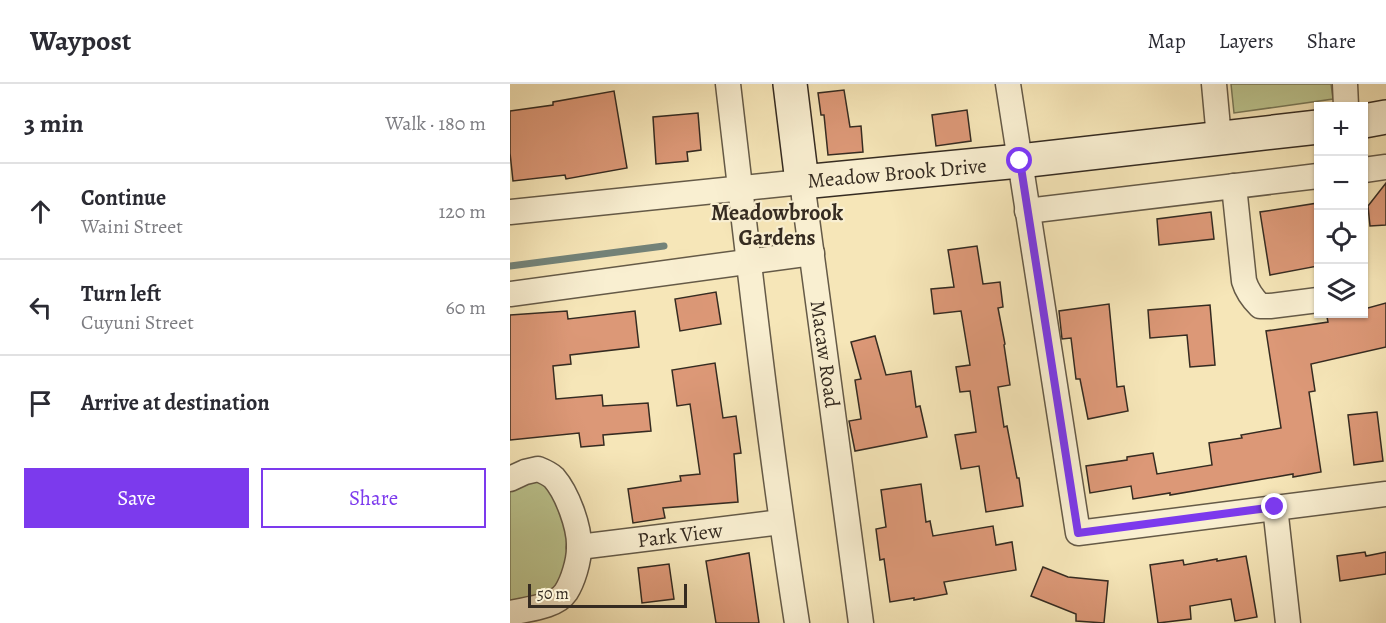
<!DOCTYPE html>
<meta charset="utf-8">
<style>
:root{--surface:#fff;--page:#f7f7f7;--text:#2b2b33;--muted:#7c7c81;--line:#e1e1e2;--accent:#7c3aed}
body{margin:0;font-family:Alegreya,serif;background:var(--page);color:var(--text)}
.controls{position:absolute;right:18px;top:18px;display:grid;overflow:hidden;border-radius:0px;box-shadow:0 2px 4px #0004}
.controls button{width:54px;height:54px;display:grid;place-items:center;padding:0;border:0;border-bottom:2px solid var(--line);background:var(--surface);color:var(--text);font:30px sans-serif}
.scale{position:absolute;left:18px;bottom:15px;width:159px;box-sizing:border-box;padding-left:6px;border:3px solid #352b21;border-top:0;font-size:16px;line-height:21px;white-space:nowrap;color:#352b21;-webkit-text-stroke:4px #f9efd1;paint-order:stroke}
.stop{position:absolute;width:18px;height:18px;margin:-14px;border:4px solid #7c3aed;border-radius:50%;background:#fff}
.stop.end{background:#7c3aed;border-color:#fff;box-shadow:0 2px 6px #0008}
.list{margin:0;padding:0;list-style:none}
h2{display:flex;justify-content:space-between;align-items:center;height:78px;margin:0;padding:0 24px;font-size:26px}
h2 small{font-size:20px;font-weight:400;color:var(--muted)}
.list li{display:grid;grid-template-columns:39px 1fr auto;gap:18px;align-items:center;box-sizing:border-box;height:96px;padding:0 24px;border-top:2px solid var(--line)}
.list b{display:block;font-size:22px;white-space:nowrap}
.list p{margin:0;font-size:20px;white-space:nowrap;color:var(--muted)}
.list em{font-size:20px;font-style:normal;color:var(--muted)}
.actions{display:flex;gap:12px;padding:18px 24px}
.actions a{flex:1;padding:14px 0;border:2px solid var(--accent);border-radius:0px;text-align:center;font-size:21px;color:var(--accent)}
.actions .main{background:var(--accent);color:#fff}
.icon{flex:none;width:33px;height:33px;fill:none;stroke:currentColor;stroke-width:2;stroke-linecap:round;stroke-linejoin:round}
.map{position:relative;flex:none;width:876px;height:539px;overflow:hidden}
header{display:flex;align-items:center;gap:36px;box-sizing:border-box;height:84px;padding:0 30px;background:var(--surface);border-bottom:2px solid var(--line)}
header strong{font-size:28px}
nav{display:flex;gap:33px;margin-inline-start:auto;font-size:21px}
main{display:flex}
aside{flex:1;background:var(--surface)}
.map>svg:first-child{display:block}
.green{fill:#bcc58f;stroke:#787858;stroke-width:1.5}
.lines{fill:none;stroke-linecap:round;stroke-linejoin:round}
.stream{stroke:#738379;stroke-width:7}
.building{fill:#dc9877;stroke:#352b21;stroke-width:1.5}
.street-casing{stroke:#655a47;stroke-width:27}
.secondary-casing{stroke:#352b21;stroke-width:36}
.street{stroke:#f9efd1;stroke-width:24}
.secondary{stroke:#f9efd1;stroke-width:33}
.route{stroke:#7c3aed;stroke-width:8}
.labels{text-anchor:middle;stroke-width:4.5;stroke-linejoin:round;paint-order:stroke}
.street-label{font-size:21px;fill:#352b21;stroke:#f9efd1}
.neighbourhood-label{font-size:22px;font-weight:bold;fill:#352b21;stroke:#f9efd1}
</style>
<header>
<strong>Waypost</strong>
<nav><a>Map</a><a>Layers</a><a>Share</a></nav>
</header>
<main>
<aside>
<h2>3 min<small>Walk · 180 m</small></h2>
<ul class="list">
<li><svg class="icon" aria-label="ahead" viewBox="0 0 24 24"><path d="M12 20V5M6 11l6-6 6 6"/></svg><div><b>Continue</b><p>Waini Street</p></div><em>120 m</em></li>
<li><svg class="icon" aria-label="left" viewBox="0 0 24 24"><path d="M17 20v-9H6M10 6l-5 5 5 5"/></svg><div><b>Turn left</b><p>Cuyuni Street</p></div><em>60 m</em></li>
<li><svg class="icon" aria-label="arrive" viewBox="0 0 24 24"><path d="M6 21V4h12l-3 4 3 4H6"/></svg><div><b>Arrive at destination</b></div></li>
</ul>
<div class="actions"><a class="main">Save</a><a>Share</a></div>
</aside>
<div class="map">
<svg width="876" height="539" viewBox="0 0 876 539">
<rect width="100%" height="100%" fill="#f6e6b8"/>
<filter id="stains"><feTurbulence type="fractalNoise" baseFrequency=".00333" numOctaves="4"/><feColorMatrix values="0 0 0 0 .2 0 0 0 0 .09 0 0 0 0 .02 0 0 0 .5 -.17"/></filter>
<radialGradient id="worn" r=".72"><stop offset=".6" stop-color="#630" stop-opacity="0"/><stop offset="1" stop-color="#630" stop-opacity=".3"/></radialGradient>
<g class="green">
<path d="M 721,0 L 821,0 L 823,15 L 724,29 Z"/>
<path d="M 36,397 L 64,457 L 45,510 L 0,523 L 0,402 L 10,398 Z"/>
</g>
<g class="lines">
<path class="stream" d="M 0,182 L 154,162"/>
</g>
<g class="building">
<path d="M 334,6 L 340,43 L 351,42 L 353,68 L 318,71 L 314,31 L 311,31 L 308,9 Z"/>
<path d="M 104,7 L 117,84 L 56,95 L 55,91 L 3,97 L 0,69 L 0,27 L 43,21 L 43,18 Z"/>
<path d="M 457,26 L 461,57 L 426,62 L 422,31 Z"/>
<path d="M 188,29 L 191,66 L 177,68 L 178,77 L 146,80 L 143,33 Z"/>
<path d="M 876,99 L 876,141 L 860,142 L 858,122 Z"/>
<path d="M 808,119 L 808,182 L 760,191 L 750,128 Z"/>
<path d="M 701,128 L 704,155 L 649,161 L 647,135 Z"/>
<path d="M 467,162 L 473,200 L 490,198 L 493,223 L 488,224 L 495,260 L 494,261 L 500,301 L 488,303 L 494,343 L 497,342 L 507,394 L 509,394 L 513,422 L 476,428 L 469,382 L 451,385 L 445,351 L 466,348 L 460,307 L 450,308 L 446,283 L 460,281 L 451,227 L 424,230 L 421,205 L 444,203 L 438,166 Z"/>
<path d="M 206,208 L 211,240 L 170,247 L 165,215 Z"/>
<path d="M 876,219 L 876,263 L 801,280 L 805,307 L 799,308 L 811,388 L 783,393 L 783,390 L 660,411 L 660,409 L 623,415 L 621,402 L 580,409 L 576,382 L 617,376 L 617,373 L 643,369 L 647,390 L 702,381 L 699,359 L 732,354 L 731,351 L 771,344 L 756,247 L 818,238 L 817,233 L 832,230 L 854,230 L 854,225 Z"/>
<path d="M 599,220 L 607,303 L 614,302 L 618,327 L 578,335 L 570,295 L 566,295 L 561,254 L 552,255 L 549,227 Z"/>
<path d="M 700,221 L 705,281 L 680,283 L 677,251 L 640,254 L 638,226 Z"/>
<path d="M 57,227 L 58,235 L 125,227 L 129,263 L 60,271 L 61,280 L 43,282 L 46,315 L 92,311 L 93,322 L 138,319 L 141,347 L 93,351 L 94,361 L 71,363 L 69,349 L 0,356 L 0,231 Z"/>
<path d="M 365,252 L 376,291 L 401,287 L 406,323 L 410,322 L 417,353 L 345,367 L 339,337 L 351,335 L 345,296 L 351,295 L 341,258 Z"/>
<path d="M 205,279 L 213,334 L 226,332 L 231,369 L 224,370 L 228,418 L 153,424 L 155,434 L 123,439 L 118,405 L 171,397 L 170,392 L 190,390 L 180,320 L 167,322 L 162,286 Z"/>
<path d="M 867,328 L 873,377 L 844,381 L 838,331 Z"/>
<path d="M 411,400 L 416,438 L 420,437 L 423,452 L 483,442 L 486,461 L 502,458 L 506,486 L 434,498 L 437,510 L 404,516 L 404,514 L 380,518 L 374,475 L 370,476 L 366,445 L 376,443 L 371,406 Z"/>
<path d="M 855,468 L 856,472 L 876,468 L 876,490 L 830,497 L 827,472 Z"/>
<path d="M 239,469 L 249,539 L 206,539 L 196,477 Z"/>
<path d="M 736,472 L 747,533 L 725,537 L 721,515 L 680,522 L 681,535 L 648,539 L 640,481 L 673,476 L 674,481 L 707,475 L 707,477 Z"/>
<path d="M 159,480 L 164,515 L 132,519 L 128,484 Z"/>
<path d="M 533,483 L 558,493 L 598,497 L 594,539 L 566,537 L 566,530 L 521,512 Z"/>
</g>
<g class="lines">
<g class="street-casing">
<g id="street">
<path d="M 218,0 C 239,180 259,360 287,539"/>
<path d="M 498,0 L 568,449 L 876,410"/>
<path d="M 704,0 L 709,54"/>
<path d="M 835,0 L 836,22"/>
<path d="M 854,86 L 876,83"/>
<path d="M 724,102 L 734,197 C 737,207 742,214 750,222 L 760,222 L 808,216"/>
<path d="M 517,127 L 808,92"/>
<path d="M 0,128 L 292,98 L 351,539"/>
<path d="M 0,210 L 302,169"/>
<path d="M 0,395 L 15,388 L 28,385 C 33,387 40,390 44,394 C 57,409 70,443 69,464 C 69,477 63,497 56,508 C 46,523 17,525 0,529"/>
<path d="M 765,423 L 778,539"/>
<path d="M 69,463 L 271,438"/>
</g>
</g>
<g class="secondary-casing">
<g id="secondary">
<path d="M 280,0 L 292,98 L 510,77 L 808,43"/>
<path d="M 854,37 L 876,33"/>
</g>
</g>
<use href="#street" class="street"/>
<use href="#secondary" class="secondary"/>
</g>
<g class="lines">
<path class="route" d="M 510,77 L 568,449 L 765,423"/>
</g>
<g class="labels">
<g class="street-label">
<text transform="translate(387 89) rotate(-5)" y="7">Meadow Brook Drive</text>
<text transform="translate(315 270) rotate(82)" y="7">Macaw Road</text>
<text transform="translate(170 451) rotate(-7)" y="7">Park View</text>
</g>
<g class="neighbourhood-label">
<text x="267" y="136">Meadowbrook<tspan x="267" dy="25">Gardens</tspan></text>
</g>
</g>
<rect width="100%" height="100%" filter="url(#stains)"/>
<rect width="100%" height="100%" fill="url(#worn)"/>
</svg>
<div class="controls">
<button>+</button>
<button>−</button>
<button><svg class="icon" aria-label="locate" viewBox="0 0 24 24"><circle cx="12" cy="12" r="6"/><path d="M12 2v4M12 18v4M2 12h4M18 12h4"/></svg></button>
<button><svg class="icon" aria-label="layers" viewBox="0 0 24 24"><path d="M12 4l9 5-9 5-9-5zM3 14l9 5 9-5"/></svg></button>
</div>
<div class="scale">50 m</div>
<div class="stop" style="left:510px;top:77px"></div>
<div class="stop end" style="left:765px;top:423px"></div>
</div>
</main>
